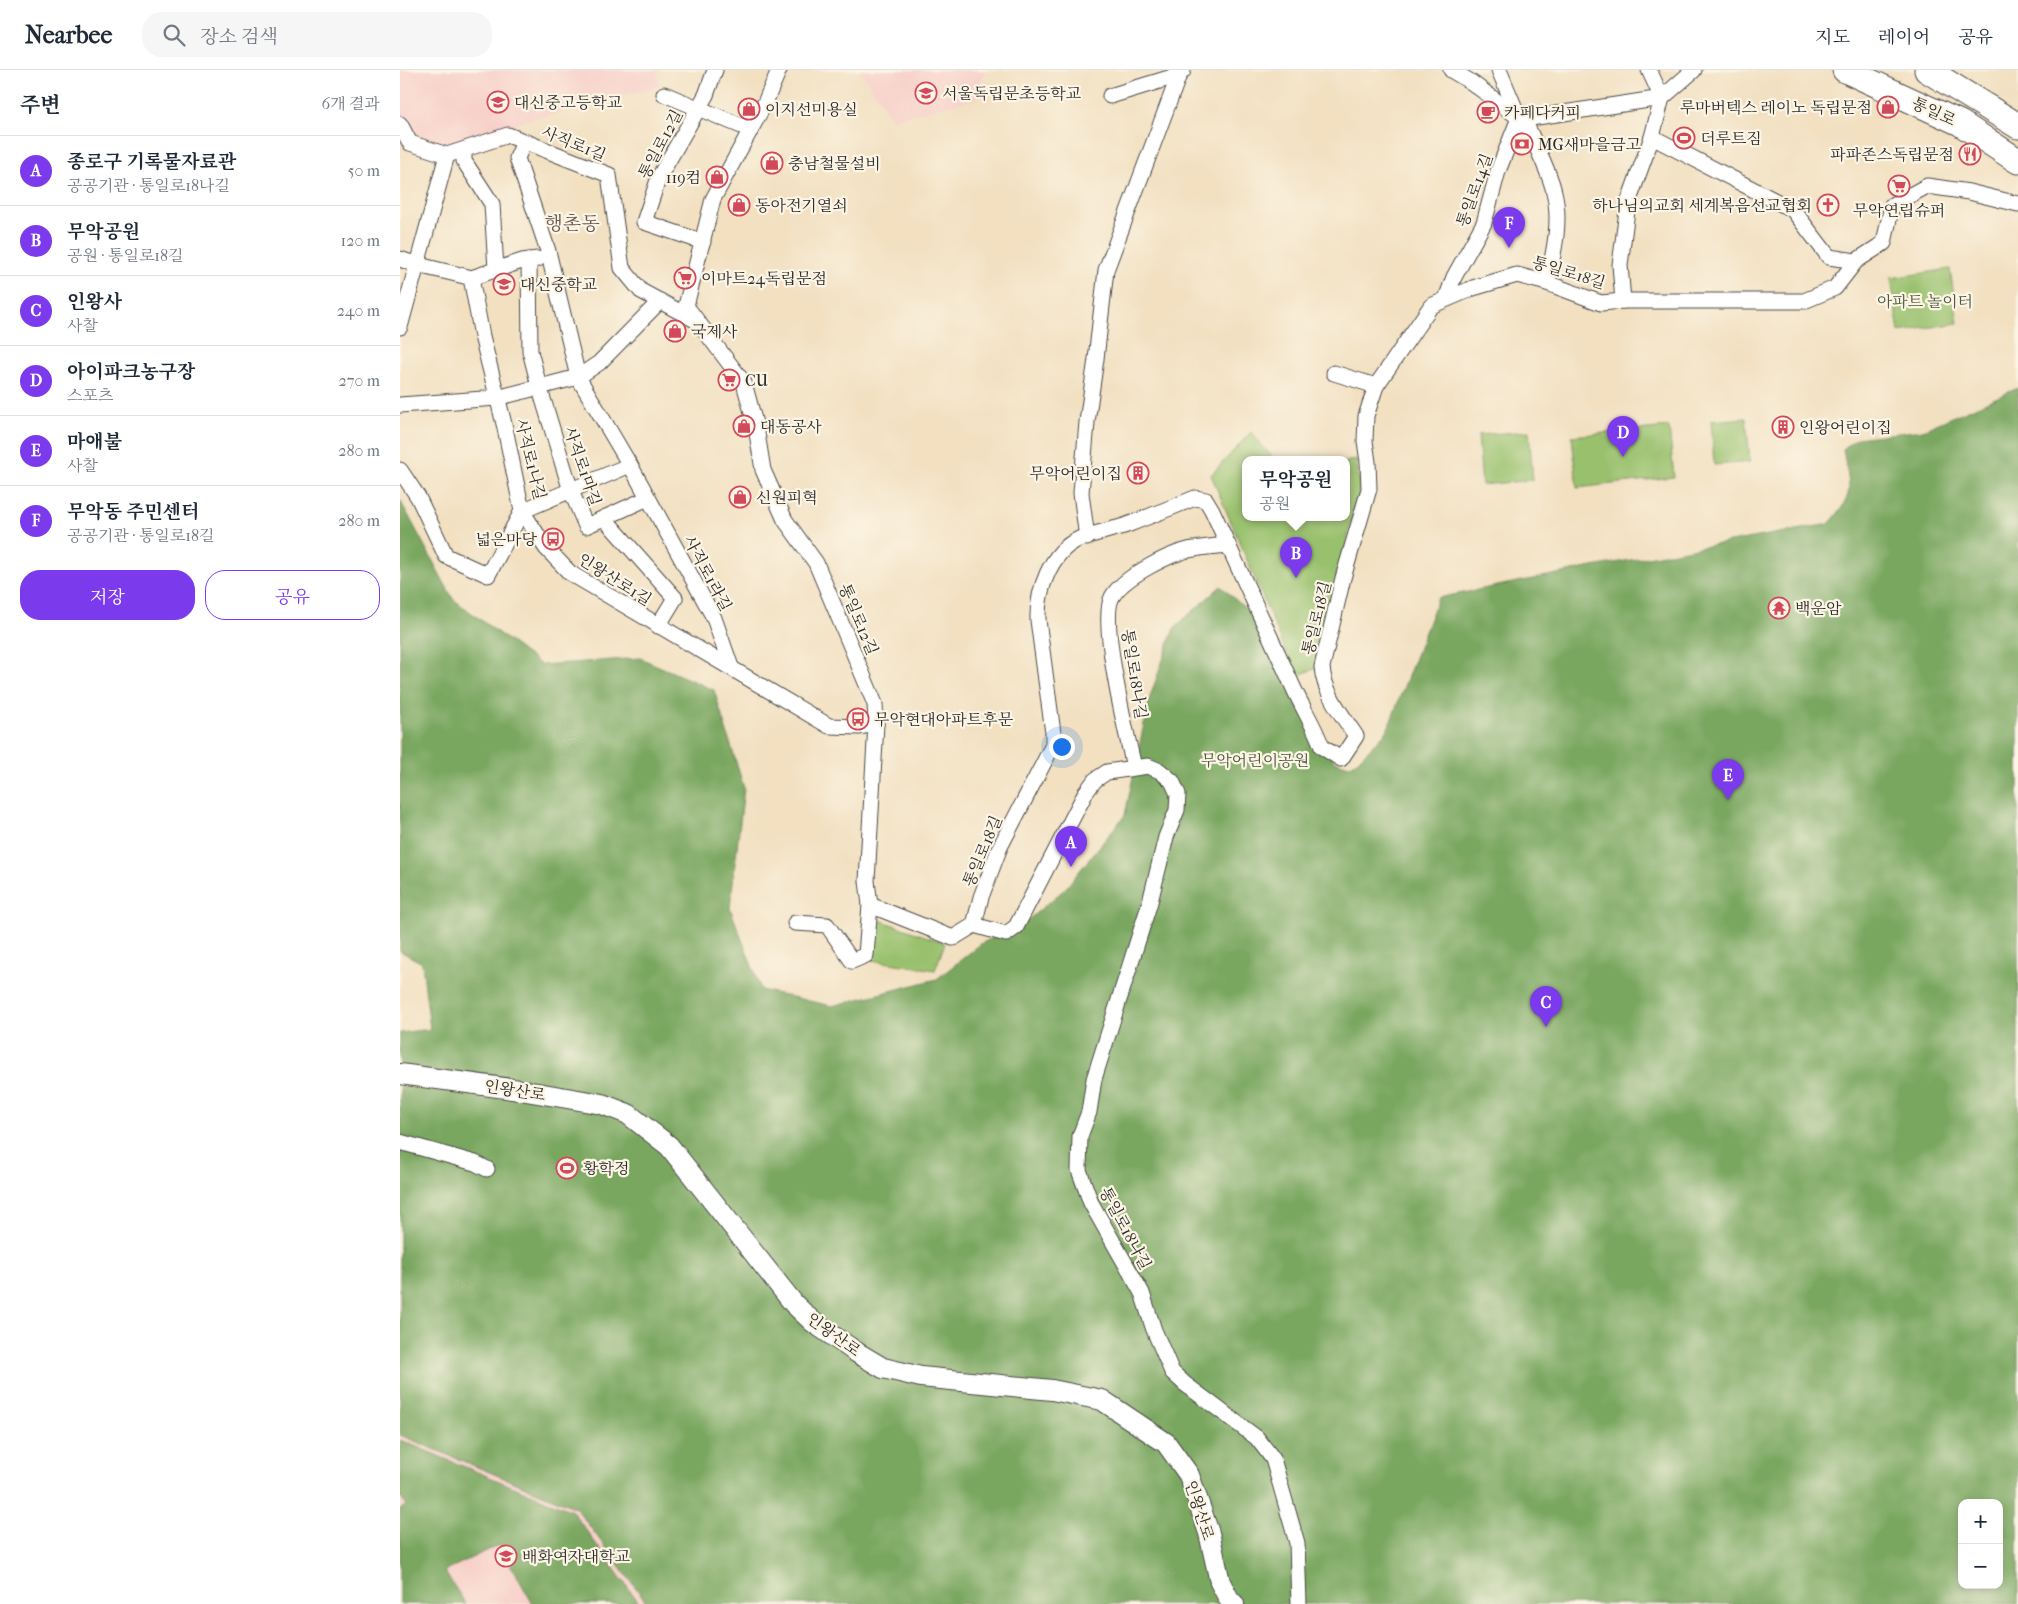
<!DOCTYPE html>
<html lang="ko">
<meta charset="utf-8">
<style>
:root{--surface:#fff;--page:#f6f6f7;--text:#1f2937;--muted:#747a83;--line:#e0e1e3;--accent:#7c3aed}
body{margin:0;font-family:"IM FELL French Canon","Noto Serif KR",serif;background:var(--page);color:var(--text)}
.controls{position:absolute;right:15px;bottom:15px;display:grid;overflow:hidden;border-radius:10px;box-shadow:0 2px 8px #0003}
.controls button{width:45px;height:45px;display:grid;place-items:center;padding:0;border:0;border-bottom:1px solid var(--line);background:var(--surface);color:var(--text);font:25px sans-serif}
.you{position:absolute;left:661px;top:676px;width:18px;height:18px;margin:-12px;border:4px solid #fff;border-radius:50%;background:#1a73e8;box-shadow:0 0 0 8px #1a73e833}
.badge{display:grid;place-items:center;width:32px;height:32px;border-radius:50%;background:var(--accent);color:#fff;font-size:16px;font-weight:700}
.pin{position:absolute;translate:-50% -41px;filter:drop-shadow(0 1px 2px #0008)}
.pin::after{content:'';position:absolute;top:26px;width:18px;height:15px;background:inherit;clip-path:polygon(0 0,100% 0,50% 100%)}
.popup{position:absolute;left:842px;top:386px;width:108px;height:65px;box-sizing:border-box;display:grid;place-content:center;border-radius:10px;background:var(--surface);filter:drop-shadow(0 1px 4px #0005);font-size:16px;white-space:nowrap;color:var(--muted)}
.popup b{font-size:19px;color:var(--text)}
.popup::after{content:'';position:absolute;left:50%;top:100%;margin-left:-10px;border:10px solid transparent;border-top-color:var(--surface)}
.list{margin:0;padding:0;list-style:none}
h2{display:flex;justify-content:space-between;align-items:center;height:65px;margin:0;padding:0 20px;font-size:21px}
h2 small{font-size:16px;font-weight:400;color:var(--muted)}
.list li{display:grid;grid-template-columns:32px 1fr auto;gap:15px;align-items:center;box-sizing:border-box;height:70px;padding:0 20px;border-top:1px solid var(--line)}
.list b{display:block;font-size:19px;white-space:nowrap}
.list p{margin:0;font-size:16px;white-space:nowrap;color:var(--muted)}
.list em{font-size:16px;font-style:normal;color:var(--muted)}
.actions{display:flex;gap:10px;padding:15px 20px}
.actions a{flex:1;padding:11px 0;border:1px solid var(--accent);border-radius:20px;text-align:center;font-size:18px;color:var(--accent)}
.actions .main{background:var(--accent);color:#fff}
.icon{flex:none;width:28px;height:28px;fill:none;stroke:currentColor;stroke-width:2;stroke-linecap:round;stroke-linejoin:round}
.map{position:relative;flex:none;width:1618px;height:1534px;overflow:hidden}
header{display:flex;align-items:center;gap:30px;box-sizing:border-box;height:70px;padding:0 25px;background:var(--surface);border-bottom:1px solid var(--line)}
header strong{font-size:24px}
nav{display:flex;gap:28px;margin-inline-start:auto;font-size:18px}
.search{width:350px;height:45px;background:var(--page);display:flex;align-items:center;gap:12px;box-sizing:border-box;padding:0 18px;border-radius:20px;color:var(--muted);font-size:19px}
main{display:flex}
aside{flex:1;background:var(--surface)}
.map>svg:first-child{display:block}
.built{fill:#f7d0c9}
.green{fill:#99c16d;stroke:#62764c}
.forest{fill:#7aa760;stroke:#526946;fill-rule:evenodd}
.lines{fill:none;stroke-linecap:round;stroke-linejoin:round}
.minor-casing{stroke:#494642;stroke-width:17}
.tertiary-casing{stroke:#494642;stroke-width:22}
.primary-casing{stroke:#494642;stroke-width:27}
.minor{stroke:#fff;stroke-width:15}
.tertiary{stroke:#fff;stroke-width:20}
.primary{stroke:#fff;stroke-width:25}
.labels{text-anchor:middle;stroke-width:4.5;stroke-linejoin:round;paint-order:stroke}
.poi-label{font-size:16px;fill:#2b2b2b;stroke:#fcf5e5;text-anchor:start}
.street-label{font-size:16px;fill:#2b2b2b;stroke:#fcf5e5}
.park-label{font-size:16px;fill:#4c583f;stroke:#fcf5e5}
.quarter-label{font-size:19px;fill:#6b5854;stroke:#fcf5e5}
</style>
<header>
<strong>Nearbee</strong>
<div class="search"><svg class="icon" aria-label="search" viewBox="0 0 24 24"><circle cx="10" cy="10" r="6"/><path d="M15 15l6 6"/></svg>장소 검색</div>
<nav><a>지도</a><a>레이어</a><a>공유</a></nav>
</header>
<main>
<aside>
<h2>주변<small>6개 결과</small></h2>
<ul class="list">
<li><span class="badge">A</span><div><b>종로구 기록물자료관</b><p>공공기관 · 통일로18나길</p></div><em>50 m</em></li>
<li><span class="badge">B</span><div><b>무악공원</b><p>공원 · 통일로18길</p></div><em>120 m</em></li>
<li><span class="badge">C</span><div><b>인왕사</b><p>사찰</p></div><em>240 m</em></li>
<li><span class="badge">D</span><div><b>아이파크농구장</b><p>스포츠</p></div><em>270 m</em></li>
<li><span class="badge">E</span><div><b>마애불</b><p>사찰</p></div><em>280 m</em></li>
<li><span class="badge">F</span><div><b>무악동 주민센터</b><p>공공기관 · 통일로18길</p></div><em>280 m</em></li>
</ul>
<div class="actions"><a class="main">저장</a><a>공유</a></div>
</aside>
<div class="map">
<svg width="1618" height="1534" viewBox="0 0 1618 1534">
<rect width="100%" height="100%" fill="#fcf5e5"/>
<filter id="ink" filterUnits="userSpaceOnUse"><feTurbulence type="fractalNoise" baseFrequency=".02" numOctaves="2"/><feDisplacementMap in="SourceGraphic" scale="10" xChannelSelector="R" yChannelSelector="G"/><feConvolveMatrix kernelMatrix="1 2 1 2 8 2 1 2 1" color-interpolation-filters="sRGB"/></filter>
<filter id="wash" filterUnits="userSpaceOnUse"><feTurbulence type="fractalNoise" baseFrequency=".0096" numOctaves="4" result="noise"/><feDisplacementMap in="SourceGraphic" scale="20" xChannelSelector="R" yChannelSelector="G"/><feGaussianBlur stdDeviation="1.12" result="paint"/><feColorMatrix in="noise" values="0 0 0 0 0 0 0 0 0 0 0 0 0 0 0 0 0 1.4 0 .05"/><feComposite in="paint" operator="in"/></filter>
<g filter="url(#wash)">
<rect width="100%" height="100%" fill="#f2e0c1"/>
<g class="built">
<path d="M 0,0 L 256,0 L 260,16 L 118,53 L 39,77 L 6,61 L 0,49 Z"/>
<path d="M 460,0 L 585,0 L 576,29 L 492,49 Z"/>
<path d="M 0,1365 L 176,1438 L 247,1534 L 0,1534 Z"/>
</g>
<g class="green">
<path d="M 1550,199 L 1558,253 L 1499,262 L 1491,208 Z"/>
<path d="M 1346,348 L 1350,392 L 1314,395 L 1311,351 Z"/>
<path d="M 1269,357 L 1274,407 L 1177,418 L 1172,366 Z"/>
<path d="M 1129,361 L 1133,410 L 1082,415 L 1078,365 Z"/>
<path d="M 851,362 L 874,389 L 846,389 L 846,447 L 946,447 L 946,392 L 956,389 L 960,418 L 915,599 L 896,606 L 811,405 Z"/>
<path d="M 479,850 L 545,873 L 535,900 L 471,890 Z"/>
</g>
<g class="forest">
<path d="M 1618,318 L 1618,1534 L 248,1534 L 176,1438 L 0,1365 L 0,963 L 30,959 L 22,893 L 0,881 L 0,430 L 53,529 L 141,595 L 240,588 L 314,620 L 344,718 L 330,838 L 361,920 L 432,936 L 537,909 L 582,873 L 623,854 L 665,819 L 725,745 L 749,630 L 774,558 L 821,516 L 865,557 L 934,691 L 949,696 L 957,691 L 987,661 L 1038,528 L 1187,498 L 1429,454 C 1457,422 1449,418 1443,379 L 1457,368 L 1523,360 ZM 1562,1433 L 1599,1433 L 1599,1515 L 1562,1515 Z"/>
<path d="M 0,1370 L 172,1441 L 240,1534 L 133,1534 L 99,1475 L 44,1501 L 66,1534 L 0,1534 L 0,1439 L 6,1436 L 0,1425 Z"/>
</g>
</g>
<g filter="url(#ink)">
<g class="lines">
<g class="minor-casing">
<g id="minor">
<path d="M 379,0 L 364,35 L 313,129 L 286,236 L 344,313 L 356,357 L 363,400 L 385,450 L 416,493 L 475,634 L 476,654 L 467,811 L 470,835 L 466,885 L 452,891 L 427,855 L 395,853"/>
<path d="M 1051,0 L 1071,12 L 1118,47"/>
<path d="M 264,24 L 351,60"/>
<path d="M 710,26 L 779,5 L 783,1"/>
<path d="M 1119,48 L 1124,49 L 1262,28 L 1249,0"/>
<path d="M 1124,49 C 1133,71 1147,96 1153,118 C 1162,149 1154,182 1147,213"/>
<path d="M 0,54 L 10,73 L 47,85 L 108,65 L 209,105 L 222,198 L 241,221 L 295,250"/>
<path d="M 1252,67 L 1393,140 L 1429,187 L 1456,191"/>
<path d="M 124,72 L 117,88 L 148,181 L 178,307 L 234,402 L 314,548 L 331,597"/>
<path d="M 64,80 L 64,91 L 92,134 L 96,199"/>
<path d="M 303,172 L 244,152 L 259,107 L 306,25 L 315,0"/>
<path d="M 0,189 C 23,198 48,201 71,208 L 82,266 L 105,358 L 122,441 L 146,478 L 170,503 L 429,656 L 460,657 L 476,654"/>
<path d="M 129,190 L 130,281 L 139,316 L 171,421 L 186,456 L 204,448 L 275,528 L 258,556"/>
<path d="M 71,208 L 122,191 L 138,189"/>
<path d="M 1046,229 L 1054,207 L 1084,153 L 1098,101 L 1119,48 L 1099,0"/>
<path d="M 1223,231 L 1220,195 L 1228,133 L 1252,67 L 1262,28 L 1294,0"/>
<path d="M 0,257 L 47,85"/>
<path d="M 934,303 L 976,316"/>
<path d="M 0,335 L 97,328 L 178,307 L 199,293 L 260,231"/>
<path d="M 0,400 L 18,427 L 46,486 L 88,505 L 122,441"/>
<path d="M 122,441 L 230,395"/>
<path d="M 204,448 L 248,428"/>
<path d="M 687,468 L 681,423 L 687,352 L 696,289 L 706,200 L 779,5"/>
<path d="M 734,697 C 727,666 699,551 712,527 C 723,507 772,482 794,479 C 805,477 817,476 828,475"/>
<path d="M 470,835 L 553,868 L 574,855 L 581,827 L 600,777 L 653,675 L 653,663 L 638,550 C 637,521 650,482 679,469 C 694,463 712,460 727,455 C 750,446 773,437 795,428 L 806,430 L 812,440 C 839,500 867,559 894,619 C 903,639 915,657 922,677 L 941,689 L 956,666 C 942,645 924,623 922,597 L 943,508 L 969,419 L 968,392 L 965,371 L 966,346 L 976,316 L 1031,236 L 1073,218 L 1117,205 L 1147,213 L 1201,233 L 1223,231 L 1404,231 L 1435,218 L 1456,191 L 1484,173 L 1492,135 L 1527,116 L 1569,122 L 1618,134"/>
<path d="M 574,855 L 606,864 L 616,857 L 686,722 L 695,710 L 707,702 L 748,696 L 760,701 L 772,711 L 778,724 L 777,740 L 766,767 L 750,832 L 694,1009 L 689,1042 L 680,1066 L 679,1100 L 691,1133 L 742,1223 L 754,1260 L 772,1302 L 785,1314 L 857,1368 L 873,1389 L 897,1473 L 899,1534"/>
<path d="M 0,1072 L 75,1093 L 87,1099"/>
</g>
</g>
<g class="tertiary-casing">
<path id="tertiary" d="M 0,1004 L 120,1020 L 202,1034 L 228,1044 L 269,1076 L 394,1234 L 413,1252 L 456,1282 L 483,1298 L 521,1307 L 652,1320 L 702,1330 L 766,1373 L 789,1405 L 809,1463 L 820,1512 L 830,1531 L 834,1534"/>
</g>
<g class="primary-casing">
<g id="primary">
<path d="M 1445,0 L 1560,53 L 1618,91"/>
<path d="M 1527,0 L 1618,56"/>
</g>
</g>
<use href="#minor" class="minor"/>
<use href="#tertiary" class="tertiary"/>
<use href="#primary" class="primary"/>
</g>
</g>
<defs>
<g id="school-ring" transform="scale(1.125)"><circle r="9.5" fill="#fcf5e5" stroke="#d1495b" stroke-width="1.5"/><path d="M0-5L7-2L0 1L-7-2ZM-4 1L0 2.5L4 1V4Q0 6-4 4Z" fill="#d1495b"/></g>
<g id="shop-ring" transform="scale(1.125)"><circle r="9.5" fill="#fcf5e5" stroke="#d1495b" stroke-width="1.5"/><path d="M-5-2.5h2.3a2.7 3.5 0 0 1 5.4 0H5L5.5 6h-11ZM-1.5-2.5h3a1.5 2.3 0 0 0-3 0Z" fill="#d1495b"/></g>
<g id="cafe-ring" transform="scale(1.125)"><circle r="9.5" fill="#fcf5e5" stroke="#d1495b" stroke-width="1.5"/><path d="M-5.5-4.5H6V0H3Q3 3.5 0 3.5H-2.5Q-5.5 3.5-5.5 0ZM3-3.2v2h1.7v-2ZM-6 4.5H4V6H-6Z" fill="#d1495b"/></g>
<g id="stadium-ring" transform="scale(1.125)"><circle r="9.5" fill="#fcf5e5" stroke="#d1495b" stroke-width="1.5"/><path d="M0-5a6.5 5 0 1 0 0 10a6.5 5 0 1 0 0-10ZM-3.5-1.8h7v3.6h-7Z" fill="#d1495b"/></g>
<g id="bank-ring" transform="scale(1.125)"><circle r="9.5" fill="#fcf5e5" stroke="#d1495b" stroke-width="1.5"/><path d="M-6-4H6V4H-6ZM0-2.3a2.3 2.3 0 1 0 0 4.6a2.3 2.3 0 1 0 0-4.6Z" fill="#d1495b"/></g>
<g id="restaurant-ring" transform="scale(1.125)"><circle r="9.5" fill="#fcf5e5" stroke="#d1495b" stroke-width="1.5"/><path d="M-5-6h1v4h1v-4h1v4h1v-4h1v5L-1.5 .5V6h-2V.5L-5-1ZM5-6V6H3V1.5H1.5Q1.5-4 5-6Z" fill="#d1495b"/></g>
<g id="supermarket-ring" transform="scale(1.125)"><circle r="9.5" fill="#fcf5e5" stroke="#d1495b" stroke-width="1.5"/><path d="M-6-5.5h2.5l.6 2H6L4.5 2H-2.5L-4.4-4H-6ZM-1.5 3.2a1.3 1.3 0 1 0 .1 0ZM3 3.2a1.3 1.3 0 1 0 .1 0Z" fill="#d1495b"/></g>
<g id="church-ring" transform="scale(1.125)"><circle r="9.5" fill="#fcf5e5" stroke="#d1495b" stroke-width="1.5"/><path d="M-1.2-6h2.4v3.5h3.3v2.4h-3.3V6h-2.4V-.1h-3.3v-2.4h3.3Z" fill="#d1495b"/></g>
<g id="building-ring" transform="scale(1.125)"><circle r="9.5" fill="#fcf5e5" stroke="#d1495b" stroke-width="1.5"/><path d="M-4-6H4V6H1V3H-1V6H-4ZM-2.5-4.3h1.7v1.8h-1.7ZM.8-4.3h1.7v1.8H.8ZM-2.5-1h1.7V.8h-1.7ZM.8-1h1.7V.8H.8Z" fill="#d1495b"/></g>
<g id="bus-ring" transform="scale(1.125)"><circle r="9.5" fill="#fcf5e5" stroke="#d1495b" stroke-width="1.5"/><path d="M-5-6H5V4H4V6H2V4H-2V6H-4V4H-5ZM-3.5-4V0h7V-4ZM-3.5 1.2v1.5H-2V1.2ZM2 1.2v1.5H3.5V1.2Z" fill="#d1495b"/></g>
<g id="temple-ring" transform="scale(1.125)"><circle r="9.5" fill="#fcf5e5" stroke="#d1495b" stroke-width="1.5"/><path d="M0-6L5-2H3V0L6.5 2.5H4V6H1.5V3h-3V6H-4V2.5H-6.5L-3 0V-2H-5Z" fill="#d1495b"/></g>
<g id="university-ring" transform="scale(1.125)"><circle r="9.5" fill="#fcf5e5" stroke="#d1495b" stroke-width="1.5"/><path d="M0-5L7-2L0 1L-7-2ZM-4 1L0 2.5L4 1V4Q0 6-4 4Z" fill="#d1495b"/></g>
</defs>
<g fill-rule="evenodd">
<use href="#school-ring" x="526" y="23"/>
<use href="#school-ring" x="98" y="32"/>
<use href="#shop-ring" x="1488" y="37"/>
<use href="#shop-ring" x="349" y="39"/>
<use href="#cafe-ring" x="1088" y="42"/>
<use href="#stadium-ring" x="1284" y="68"/>
<use href="#bank-ring" x="1122" y="74"/>
<use href="#restaurant-ring" x="1570" y="84"/>
<use href="#shop-ring" x="372" y="93"/>
<use href="#shop-ring" x="317" y="107"/>
<use href="#supermarket-ring" x="1499" y="116"/>
<use href="#shop-ring" x="339" y="135"/>
<use href="#church-ring" x="1428" y="135"/>
<use href="#supermarket-ring" x="285" y="208"/>
<use href="#school-ring" x="104" y="214"/>
<use href="#shop-ring" x="275" y="261"/>
<use href="#supermarket-ring" x="329" y="310"/>
<use href="#shop-ring" x="344" y="356"/>
<use href="#building-ring" x="1383" y="357"/>
<use href="#building-ring" x="738" y="403"/>
<use href="#shop-ring" x="340" y="427"/>
<use href="#bus-ring" x="153" y="469"/>
<use href="#temple-ring" x="1379" y="538"/>
<use href="#bus-ring" x="458" y="649"/>
<use href="#stadium-ring" x="167" y="1098"/>
<use href="#university-ring" x="106" y="1486"/>
</g>
<g class="labels">
<g class="poi-label">
<text x="542" y="29">서울독립문초등학교</text>
<text x="114" y="38">대신중고등학교</text>
<text x="1472" y="43" text-anchor="end">루마버텍스 레이노 독립문점</text>
<text x="365" y="45">이지선미용실</text>
<text x="1104" y="48">카페다커피</text>
<text x="1300" y="74">더루트짐</text>
<text x="1138" y="80">MG새마을금고</text>
<text x="1554" y="90" text-anchor="end">파파존스독립문점</text>
<text x="388" y="99">충남철물설비</text>
<text x="301" y="113" text-anchor="end">119컴</text>
<text x="355" y="141">동아전기열쇠</text>
<text x="1412" y="141" text-anchor="end">하나님의교회 세계복음선교협회</text>
<text x="1499" y="146" text-anchor="middle">무악연립슈퍼</text>
<text x="301" y="214">이마트24독립문점</text>
<text x="120" y="220">대신중학교</text>
<text x="291" y="267">국제사</text>
<text x="345" y="316">CU</text>
<text x="360" y="362">대동공사</text>
<text x="1399" y="363">인왕어린이집</text>
<text x="722" y="409" text-anchor="end">무악어린이집</text>
<text x="356" y="433">신원피혁</text>
<text x="137" y="475" text-anchor="end">넓은마당</text>
<text x="1395" y="544">백운암</text>
<text x="474" y="655">무악현대아파트후문</text>
<text x="183" y="1104">황학정</text>
<text x="122" y="1492">배화여자대학교</text>
</g>
<g class="street-label">
<text transform="translate(1534 41) rotate(25)" y="6">통일로</text>
<text transform="translate(174 73) rotate(22)" y="6">사직로1길</text>
<text transform="translate(260 74) rotate(-62)" y="6">통일로12길</text>
<text transform="translate(1074 120) rotate(-70)" y="6">통일로14길</text>
<text transform="translate(1169 202) rotate(17)" y="6">통일로18길</text>
<text transform="translate(131 389) rotate(76)" y="6">사직로1나길</text>
<text transform="translate(183 396) rotate(71)" y="6">사직로1마길</text>
<text transform="translate(308 503) rotate(62)" y="6">사직로1라길</text>
<text transform="translate(215 509) rotate(32)" y="6">인왕산로1길</text>
<text transform="translate(916 548) rotate(-76)" y="6">통일로18길</text>
<text transform="translate(459 549) rotate(67)" y="6">통일로12길</text>
<text transform="translate(735 604) rotate(81)" y="6">통일로18나길</text>
<text transform="translate(582 781) rotate(-67)" y="6">통일로18길</text>
<text transform="translate(115 1020) rotate(9)" y="6">인왕산로</text>
<text transform="translate(726 1158) rotate(62)" y="6">통일로18나길</text>
<text transform="translate(434 1264) rotate(36)" y="6">인왕산로</text>
<text transform="translate(800 1440) rotate(72)" y="6">인왕산로</text>
</g>
<g class="park-label">
<text x="1525" y="237">아파트 놀이터</text>
<text x="855" y="696">무악어린이공원</text>
</g>
<g class="quarter-label">
<text x="172" y="160">행촌동</text>
</g>
</g>
</svg>
<div class="controls">
<button>+</button>
<button>−</button>
</div>
<div class="you"></div>
<div class="pin badge" style="left:671px;top:797px">A</div>
<div class="pin badge" style="left:896px;top:508px">B</div>
<div class="popup"><b>무악공원</b>공원</div>
<div class="pin badge" style="left:1146px;top:957px">C</div>
<div class="pin badge" style="left:1223px;top:387px">D</div>
<div class="pin badge" style="left:1328px;top:730px">E</div>
<div class="pin badge" style="left:1109px;top:178px">F</div>
</div>
</main>
